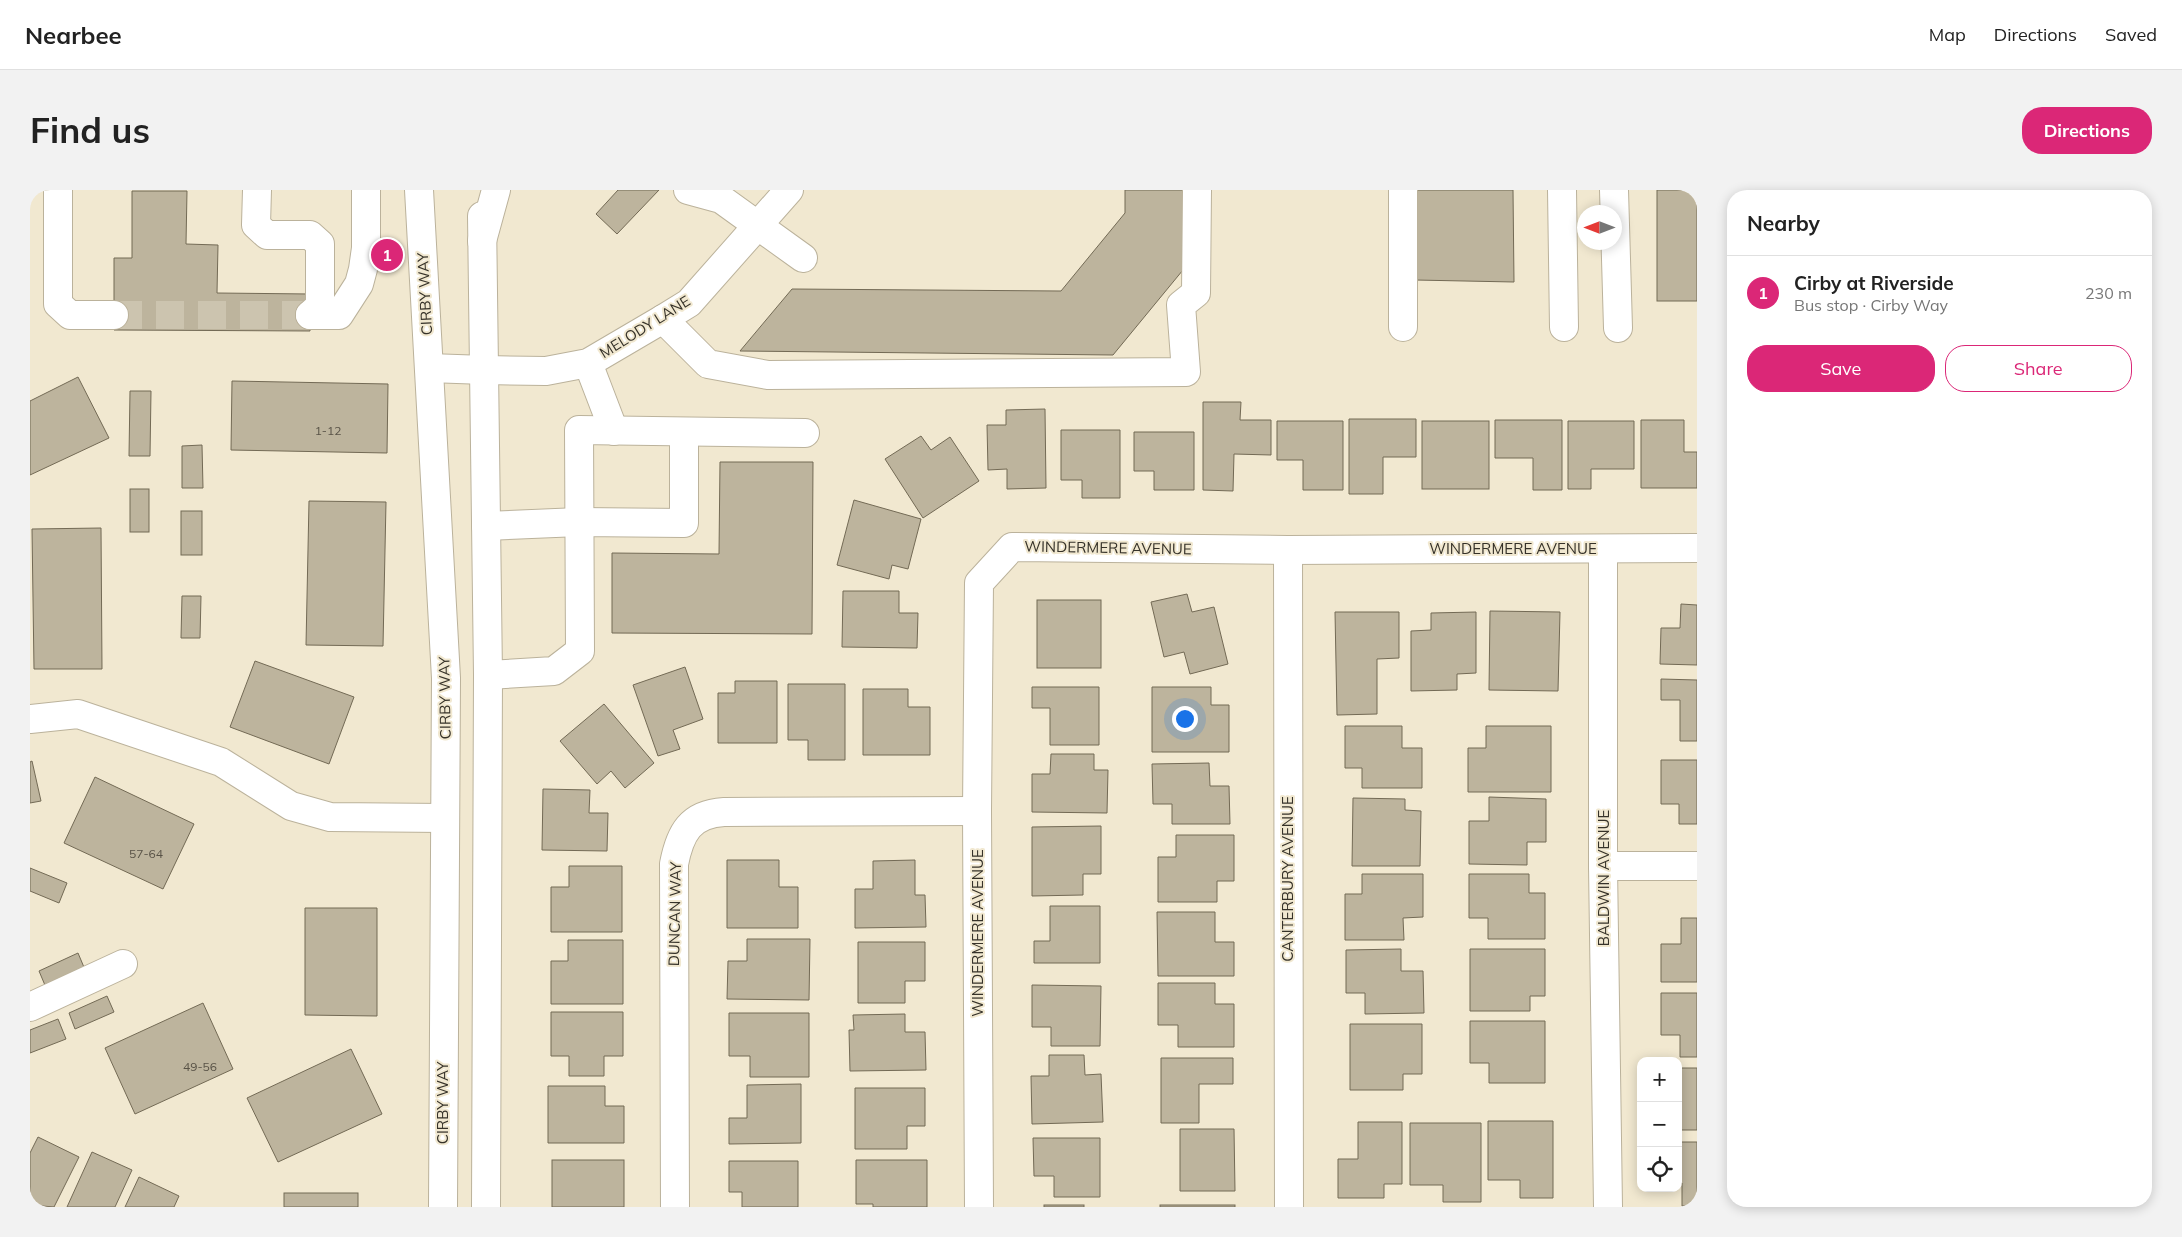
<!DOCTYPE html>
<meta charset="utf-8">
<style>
:root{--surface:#fff;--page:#f2f2f2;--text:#222;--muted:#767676;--line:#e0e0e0;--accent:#db2777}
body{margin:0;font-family:Mulish,sans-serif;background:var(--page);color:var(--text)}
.controls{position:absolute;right:15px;bottom:15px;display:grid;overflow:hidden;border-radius:10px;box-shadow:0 2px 12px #0003}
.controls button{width:45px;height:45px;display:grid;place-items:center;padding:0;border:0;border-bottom:1px solid var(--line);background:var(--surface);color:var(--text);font:25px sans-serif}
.compass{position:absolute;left:1547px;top:15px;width:45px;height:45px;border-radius:50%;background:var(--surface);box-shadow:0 2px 12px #0003;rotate:270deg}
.you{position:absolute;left:1154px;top:528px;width:18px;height:18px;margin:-12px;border:4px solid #fff;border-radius:50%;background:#1a73e8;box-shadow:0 0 0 8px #1a73e833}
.badge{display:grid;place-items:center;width:32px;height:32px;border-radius:50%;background:var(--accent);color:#fff;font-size:16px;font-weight:700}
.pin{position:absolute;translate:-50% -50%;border:2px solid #fff;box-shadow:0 1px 5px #0006}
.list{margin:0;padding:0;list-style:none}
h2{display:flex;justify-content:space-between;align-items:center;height:65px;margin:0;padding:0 20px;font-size:21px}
h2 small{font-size:16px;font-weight:400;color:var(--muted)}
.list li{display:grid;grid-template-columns:32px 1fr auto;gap:15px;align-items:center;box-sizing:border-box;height:75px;padding:0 20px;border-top:1px solid var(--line)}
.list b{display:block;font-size:19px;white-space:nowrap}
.list p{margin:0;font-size:16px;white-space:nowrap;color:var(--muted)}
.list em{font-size:16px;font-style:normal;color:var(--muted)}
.actions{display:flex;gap:10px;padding:15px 20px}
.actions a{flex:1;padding:11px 0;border:1px solid var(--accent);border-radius:20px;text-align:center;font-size:18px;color:var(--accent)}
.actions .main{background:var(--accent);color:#fff}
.icon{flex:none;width:28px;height:28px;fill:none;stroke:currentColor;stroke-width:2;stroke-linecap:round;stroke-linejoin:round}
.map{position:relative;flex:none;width:1667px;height:1017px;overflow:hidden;border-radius:20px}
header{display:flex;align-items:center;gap:30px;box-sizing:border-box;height:70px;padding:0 25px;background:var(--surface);border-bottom:1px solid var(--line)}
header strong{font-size:24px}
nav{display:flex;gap:28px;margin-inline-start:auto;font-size:18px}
.intro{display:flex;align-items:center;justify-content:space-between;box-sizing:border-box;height:120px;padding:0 30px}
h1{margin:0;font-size:35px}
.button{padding:12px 22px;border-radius:20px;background:var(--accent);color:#fff;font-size:18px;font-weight:700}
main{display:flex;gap:30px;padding:0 30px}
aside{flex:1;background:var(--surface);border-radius:20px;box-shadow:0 2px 12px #0003}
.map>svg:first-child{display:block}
.building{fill:#bdb49d;stroke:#736a55}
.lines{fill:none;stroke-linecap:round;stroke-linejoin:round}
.minor-tunnel{stroke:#ccc4af;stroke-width:28;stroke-dasharray:28 14;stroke-linecap:butt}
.minor-casing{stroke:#bbb29b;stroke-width:30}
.major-casing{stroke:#bbb29b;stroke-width:30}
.highway-casing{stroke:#bbb29b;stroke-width:30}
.minor{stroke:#fff;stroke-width:28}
.major{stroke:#fff;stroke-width:28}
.highway{stroke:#fff;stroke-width:28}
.labels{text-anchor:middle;stroke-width:4;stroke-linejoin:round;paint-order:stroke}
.number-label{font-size:12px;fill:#585246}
.street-label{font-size:15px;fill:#363229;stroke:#f1e8d0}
</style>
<header>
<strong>Nearbee</strong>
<nav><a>Map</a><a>Directions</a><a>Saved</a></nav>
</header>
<div class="intro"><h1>Find us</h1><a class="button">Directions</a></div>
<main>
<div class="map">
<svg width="1667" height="1017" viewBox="0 0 1667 1017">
<rect width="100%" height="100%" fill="#f1e8d0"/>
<g class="building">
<path d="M 588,0 L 629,0 L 587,44 L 566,24 Z"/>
<path d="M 1095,0 L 1162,0 L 1162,69 L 1083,165 L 710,161 L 762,99 L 1031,101 L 1095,23 Z"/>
<path d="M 1385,0 L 1483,0 L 1484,92 L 1385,90 Z"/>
<rect x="1627" y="0" width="40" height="111"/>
<path d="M 102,1 L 157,1 L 156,54 L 188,55 L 187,103 L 280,104 L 280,141 L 84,140 L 84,68 L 102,68 Z"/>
<path d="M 48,187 L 79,248 L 0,285 L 0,211 Z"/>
<path d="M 202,191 L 358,194 L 357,263 L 201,260 Z"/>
<path d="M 100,201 L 121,201 L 120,266 L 99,266 Z"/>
<path d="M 1173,212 L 1211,212 L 1210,230 L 1241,230 L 1241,265 L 1204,264 L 1203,301 L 1173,300 Z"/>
<path d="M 1015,219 L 1016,298 L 977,299 L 977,279 L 958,280 L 957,235 L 976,235 L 976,220 Z"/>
<path d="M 1319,229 L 1386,229 L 1386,267 L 1353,267 L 1353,304 L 1319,304 Z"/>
<path d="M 1465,230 L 1532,230 L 1532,300 L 1503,300 L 1503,268 L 1465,268 Z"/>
<path d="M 1611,230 L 1654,230 L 1654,262 L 1667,262 L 1667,298 L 1611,298 Z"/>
<path d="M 1247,231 L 1313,231 L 1313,300 L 1273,300 L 1273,270 L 1247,270 Z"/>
<rect x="1392" y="231" width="67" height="68"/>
<path d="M 1538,231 L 1604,231 L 1604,279 L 1561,279 L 1561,299 L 1538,299 Z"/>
<path d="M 1031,240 L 1090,240 L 1090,308 L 1052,308 L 1052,290 L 1031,290 Z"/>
<path d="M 1104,242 L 1164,242 L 1164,300 L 1124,300 L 1124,281 L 1104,281 Z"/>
<path d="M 891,246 L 901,260 L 920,247 L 949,291 L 893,328 L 855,269 Z"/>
<path d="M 172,255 L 173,298 L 152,298 L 152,256 Z"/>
<path d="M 690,272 L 783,272 L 782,444 L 582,443 L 582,363 L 689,364 Z"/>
<rect x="100" y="299" width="19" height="43"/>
<path d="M 824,310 L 891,329 L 878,379 L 862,375 L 859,389 L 807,375 Z"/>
<path d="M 279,311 L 356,312 L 353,456 L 276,455 Z"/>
<rect x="151" y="321" width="21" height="44"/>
<path d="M 71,338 L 72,479 L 4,479 L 2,339 Z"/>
<path d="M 813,401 L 869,401 L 869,423 L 888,423 L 887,458 L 812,457 Z"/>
<path d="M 1157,404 L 1162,422 L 1184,417 L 1198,474 L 1160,484 L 1154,462 L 1134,467 L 1121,412 Z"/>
<path d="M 152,406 L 171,406 L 170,448 L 151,448 Z"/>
<rect x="1007" y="410" width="64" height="68"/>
<path d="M 1651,414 L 1667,415 L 1667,475 L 1630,474 L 1631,438 L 1650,438 Z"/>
<path d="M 1460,421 L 1530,422 L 1528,501 L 1459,500 Z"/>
<path d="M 1305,422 L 1369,422 L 1369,468 L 1347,469 L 1347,524 L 1307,525 Z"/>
<path d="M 1446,422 L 1446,483 L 1427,484 L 1427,500 L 1381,501 L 1381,441 L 1401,440 L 1401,423 Z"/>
<path d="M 225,471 L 324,507 L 299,574 L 200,537 Z"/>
<path d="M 655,477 L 673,529 L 643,540 L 650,559 L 628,566 L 603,495 Z"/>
<path d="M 1631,489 L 1667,490 L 1667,551 L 1650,551 L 1650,510 L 1631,510 Z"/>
<path d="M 705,491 L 747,491 L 747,553 L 688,553 L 688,503 L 705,503 Z"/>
<path d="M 758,494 L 815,494 L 815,570 L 778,570 L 778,550 L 758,550 Z"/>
<path d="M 1002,497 L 1069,497 L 1069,555 L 1020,555 L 1020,518 L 1002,518 Z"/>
<path d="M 1122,497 L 1181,497 L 1181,515 L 1199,515 L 1199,562 L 1122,562 Z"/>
<path d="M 833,499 L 878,499 L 878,517 L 900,517 L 900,565 L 833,565 Z"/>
<path d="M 574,514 L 624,573 L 595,598 L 581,581 L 567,594 L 530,551 Z"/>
<path d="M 1315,536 L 1372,536 L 1372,558 L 1392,558 L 1392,598 L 1332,598 L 1332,578 L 1315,578 Z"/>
<path d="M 1456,536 L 1521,536 L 1521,602 L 1438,602 L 1438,558 L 1456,558 Z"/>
<path d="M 1021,564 L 1064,564 L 1064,580 L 1078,580 L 1077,623 L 1002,622 L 1002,584 L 1020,584 Z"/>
<path d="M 1631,570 L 1667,570 L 1667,634 L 1649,634 L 1649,614 L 1631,614 Z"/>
<path d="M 2,571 L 11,611 L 0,613 L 0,572 Z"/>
<path d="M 1179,573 L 1180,596 L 1199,596 L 1200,634 L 1142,634 L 1142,614 L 1123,614 L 1122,574 Z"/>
<path d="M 65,587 L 164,634 L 133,699 L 34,653 Z"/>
<path d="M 513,599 L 560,600 L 559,623 L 578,623 L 577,661 L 512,660 Z"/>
<path d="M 1459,607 L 1516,609 L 1516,652 L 1497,652 L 1497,675 L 1439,674 L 1439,631 L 1459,631 Z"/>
<path d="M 1323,608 L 1375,609 L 1375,620 L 1391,621 L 1390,676 L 1322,676 Z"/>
<path d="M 1071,636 L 1071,684 L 1053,684 L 1053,705 L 1002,706 L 1002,637 Z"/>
<path d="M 1146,645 L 1204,645 L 1204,691 L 1187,691 L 1187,712 L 1128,712 L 1128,667 L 1146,667 Z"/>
<path d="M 697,670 L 749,670 L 749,697 L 768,697 L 768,738 L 697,738 Z"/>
<path d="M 885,670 L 885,705 L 895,705 L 896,737 L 825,738 L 825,699 L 843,699 L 843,671 Z"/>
<path d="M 539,676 L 592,676 L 592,742 L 521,742 L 521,697 L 539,697 Z"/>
<path d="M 0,678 L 37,693 L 29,713 L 0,701 Z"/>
<path d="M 1332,684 L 1393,684 L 1393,727 L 1373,728 L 1374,750 L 1315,750 L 1315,704 L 1332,704 Z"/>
<path d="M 1439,684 L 1499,684 L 1499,703 L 1515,703 L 1515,749 L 1458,749 L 1458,728 L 1439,728 Z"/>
<path d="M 1020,716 L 1070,716 L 1070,773 L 1004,773 L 1004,751 L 1020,751 Z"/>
<path d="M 275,718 L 347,718 L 347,826 L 275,825 Z"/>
<path d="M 1127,722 L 1185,722 L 1185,752 L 1204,752 L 1204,786 L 1128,786 Z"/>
<path d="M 1651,728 L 1667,728 L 1667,792 L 1631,792 L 1631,754 L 1651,754 Z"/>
<path d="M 717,749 L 780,749 L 779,810 L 697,809 L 698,771 L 717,771 Z"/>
<path d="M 538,750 L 593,750 L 593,814 L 521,814 L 521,771 L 538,771 Z"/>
<path d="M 828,752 L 895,752 L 895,791 L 875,791 L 875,813 L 828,813 Z"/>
<path d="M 1371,759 L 1371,781 L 1393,781 L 1394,823 L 1335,824 L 1335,803 L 1316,803 L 1316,760 Z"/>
<path d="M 1440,759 L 1515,759 L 1515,806 L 1500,806 L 1500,821 L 1440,821 Z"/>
<path d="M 48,763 L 56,782 L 17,800 L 9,781 Z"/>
<path d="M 1128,793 L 1185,793 L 1185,814 L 1204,814 L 1204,857 L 1148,857 L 1148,835 L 1128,835 Z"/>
<path d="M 1002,795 L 1071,796 L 1070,856 L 1021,856 L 1021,837 L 1002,837 Z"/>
<path d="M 1631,803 L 1667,803 L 1667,867 L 1650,867 L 1650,845 L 1631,845 Z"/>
<path d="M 77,806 L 84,822 L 45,839 L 39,823 Z"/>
<path d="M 173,813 L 203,879 L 105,924 L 75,858 Z"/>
<path d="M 521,822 L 593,822 L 593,866 L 574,866 L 574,886 L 539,886 L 539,866 L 521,866 Z"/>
<path d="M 699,823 L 779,823 L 779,887 L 720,887 L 720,866 L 699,866 Z"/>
<path d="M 875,824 L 875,842 L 895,842 L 896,880 L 820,881 L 819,840 L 824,840 L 823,825 Z"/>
<path d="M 28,829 L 36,849 L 0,863 L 0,840 Z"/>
<path d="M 1440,831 L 1515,831 L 1515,893 L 1459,893 L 1459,873 L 1440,873 Z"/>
<path d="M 1320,834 L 1392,834 L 1392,884 L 1373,884 L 1373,900 L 1320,900 Z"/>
<path d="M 321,859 L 352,924 L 248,972 L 217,908 Z"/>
<path d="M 1019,865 L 1054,865 L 1055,885 L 1071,884 L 1073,932 L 1002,934 L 1001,886 L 1019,886 Z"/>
<path d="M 1131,868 L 1203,868 L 1203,894 L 1169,894 L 1169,933 L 1131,933 Z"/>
<path d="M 1651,878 L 1667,878 L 1667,940 L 1648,940 L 1648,902 L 1651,902 Z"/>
<path d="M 771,894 L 771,953 L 699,954 L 699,928 L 717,928 L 717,895 Z"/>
<path d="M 518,896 L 575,896 L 575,916 L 594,916 L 594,953 L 518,953 Z"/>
<path d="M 825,898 L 895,898 L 895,936 L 877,936 L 877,959 L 825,959 Z"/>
<path d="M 1458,931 L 1523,931 L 1523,1008 L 1490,1008 L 1490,990 L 1458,990 Z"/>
<path d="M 1328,932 L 1372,932 L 1372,994 L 1354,994 L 1354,1008 L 1308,1008 L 1308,969 L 1328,969 Z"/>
<path d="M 1380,933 L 1451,933 L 1451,1012 L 1413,1012 L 1413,995 L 1380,995 Z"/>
<path d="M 1150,939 L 1204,939 L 1205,1001 L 1150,1001 Z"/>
<path d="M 8,947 L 49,967 L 24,1017 L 0,1015 L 0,963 Z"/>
<path d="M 1003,948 L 1070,948 L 1070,1007 L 1024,1007 L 1024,986 L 1004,986 Z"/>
<path d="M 1648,952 L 1667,952 L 1667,1016 L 1652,1016 L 1652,993 L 1648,993 Z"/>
<path d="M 62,962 L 102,980 L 85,1017 L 37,1017 Z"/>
<rect x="522" y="970" width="72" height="47"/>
<path d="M 826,970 L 897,970 L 897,1017 L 843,1017 L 843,1014 L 826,1014 Z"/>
<path d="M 699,971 L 768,971 L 768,1017 L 712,1017 L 712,1002 L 699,1002 Z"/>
<path d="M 109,987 L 149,1006 L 144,1017 L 95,1017 Z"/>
<rect x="254" y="1003" width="74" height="14"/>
<rect x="1014" y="1015" width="40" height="2"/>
<rect x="1130" y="1015" width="75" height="2"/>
</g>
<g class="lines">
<path class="minor-tunnel" d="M 84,125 L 280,125"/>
<g class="minor-casing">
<g id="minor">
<path d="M 28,0 L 28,114 L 40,125 L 84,125"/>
<path d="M 227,0 L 226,35 L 237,45 L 280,45 L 290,54 L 290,116 L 280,125"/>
<path d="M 658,0 L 691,9 L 773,68"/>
<path d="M 1373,0 L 1373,137"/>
<path d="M 1532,0 L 1534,137"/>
<path d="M 1584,0 L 1588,138"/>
<path d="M 280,125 L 309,125 L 329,94 L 333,79 L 336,58 L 336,0"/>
<path d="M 633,129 L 678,174 L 738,185 L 1156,182 L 1151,115 L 1166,103 L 1167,0"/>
<path d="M 558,173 L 584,241"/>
<path d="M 455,180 L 516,181 L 558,173 L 633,129 L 659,113 L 759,0"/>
<path d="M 456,336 L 549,332 L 654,333 L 654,242"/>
<path d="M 1573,359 L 1573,676 L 1578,1017"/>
<path d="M 1258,360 L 1259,1017"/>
<path d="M 458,485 L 524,481 L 550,461 L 549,240 L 775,243"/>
<path d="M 0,529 L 48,524 L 191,572 L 261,616 L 300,627 L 415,628"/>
<path d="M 1573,676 L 1667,676"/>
<path d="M 0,817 L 93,774"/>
<path d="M 645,1017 L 644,674 C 650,643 660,624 694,622 L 947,621"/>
<path d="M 949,1017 L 947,621 L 949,393 L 982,357 L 1258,360 L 1667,358"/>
</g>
</g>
<g class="major-casing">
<g id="major">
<path d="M 389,0 L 416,488 L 413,1017"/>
<path d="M 452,26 L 458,485 L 456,1017"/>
<path d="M 399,178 L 455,180"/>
</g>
</g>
<g class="highway-casing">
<path id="highway" d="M 452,51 L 466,0"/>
</g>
<use href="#minor" class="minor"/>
<use href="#major" class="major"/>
<use href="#highway" class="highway"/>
</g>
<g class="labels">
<g class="number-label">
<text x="298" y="245">1-12</text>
<text x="116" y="668">57-64</text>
<text x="170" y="881">49-56</text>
</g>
<g class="street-label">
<text transform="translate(395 104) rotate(-93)" y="5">CIRBY WAY</text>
<text transform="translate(615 137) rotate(-32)" y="5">MELODY LANE</text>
<text transform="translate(1078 358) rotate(1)" y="5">WINDERMERE AVENUE</text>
<text x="1483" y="364">WINDERMERE AVENUE</text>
<text transform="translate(415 508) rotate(-91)" y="5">CIRBY WAY</text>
<text transform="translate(1574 688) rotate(-90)" y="5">BALDWIN AVENUE</text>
<text transform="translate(1258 689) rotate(-90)" y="5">CANTERBURY AVENUE</text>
<text transform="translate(645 724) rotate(-89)" y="5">DUNCAN WAY</text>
<text transform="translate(948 743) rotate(-90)" y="5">WINDERMERE AVENUE</text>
<text transform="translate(413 913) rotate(-90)" y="5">CIRBY WAY</text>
</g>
</g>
</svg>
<div class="controls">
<button>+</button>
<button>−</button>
<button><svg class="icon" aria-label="locate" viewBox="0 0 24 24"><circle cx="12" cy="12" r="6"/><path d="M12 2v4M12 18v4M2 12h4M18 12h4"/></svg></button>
</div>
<svg class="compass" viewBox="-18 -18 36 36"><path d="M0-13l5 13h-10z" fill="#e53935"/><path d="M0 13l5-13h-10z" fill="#767676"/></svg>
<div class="you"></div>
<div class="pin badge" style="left:357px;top:65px">1</div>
</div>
<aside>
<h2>Nearby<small></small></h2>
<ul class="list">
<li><span class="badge">1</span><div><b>Cirby at Riverside</b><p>Bus stop · Cirby Way</p></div><em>230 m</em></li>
</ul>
<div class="actions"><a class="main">Save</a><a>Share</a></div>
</aside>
</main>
